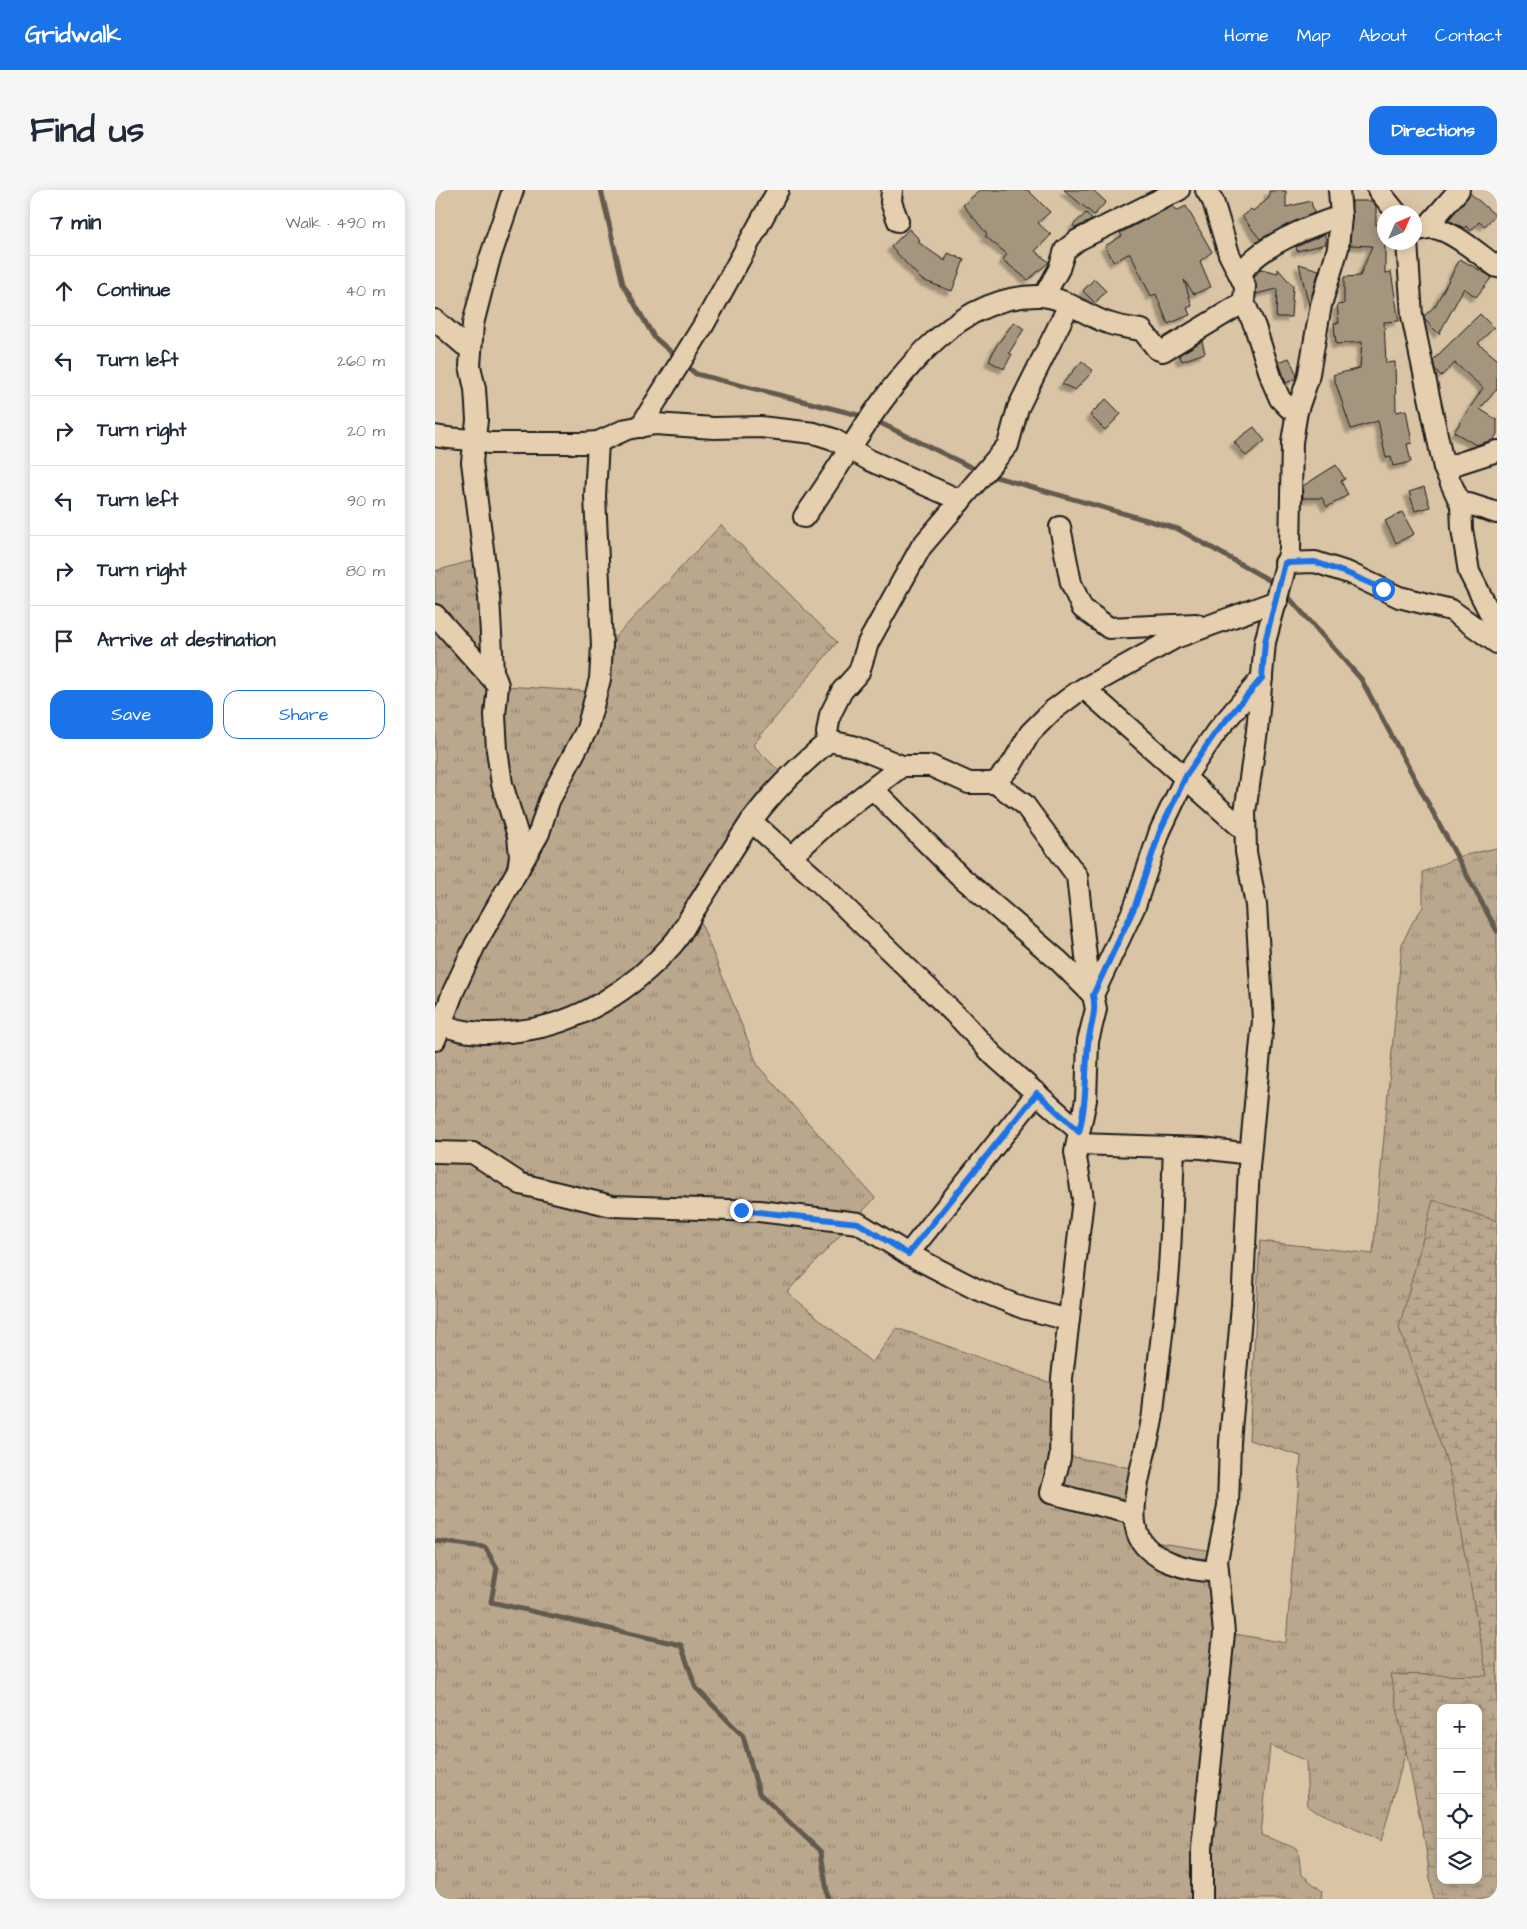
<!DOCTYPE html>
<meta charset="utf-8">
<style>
:root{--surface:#fff;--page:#f6f6f7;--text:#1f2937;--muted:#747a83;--line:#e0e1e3;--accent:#1a73e8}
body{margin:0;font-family:"Architects Daughter",sans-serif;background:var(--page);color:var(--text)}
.controls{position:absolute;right:15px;bottom:15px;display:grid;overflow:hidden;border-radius:10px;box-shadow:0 2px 12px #0003}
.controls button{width:45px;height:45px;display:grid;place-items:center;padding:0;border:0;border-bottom:1px solid var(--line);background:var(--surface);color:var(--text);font:25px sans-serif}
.compass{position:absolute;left:942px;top:15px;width:45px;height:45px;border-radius:50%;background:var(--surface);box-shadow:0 2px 12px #0003;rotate:45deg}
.stop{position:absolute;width:15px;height:15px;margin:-11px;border:4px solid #1a73e8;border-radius:50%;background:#fff}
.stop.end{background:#1a73e8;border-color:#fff;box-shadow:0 1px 5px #0008}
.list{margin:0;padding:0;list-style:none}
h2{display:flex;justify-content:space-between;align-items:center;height:65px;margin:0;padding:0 20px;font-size:21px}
h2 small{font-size:16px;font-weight:400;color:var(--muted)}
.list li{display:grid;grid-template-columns:32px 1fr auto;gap:15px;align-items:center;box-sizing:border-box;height:70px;padding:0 20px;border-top:1px solid var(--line)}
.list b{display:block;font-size:19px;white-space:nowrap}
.list em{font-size:16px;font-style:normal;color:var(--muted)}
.actions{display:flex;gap:10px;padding:15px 20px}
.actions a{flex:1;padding:11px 0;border:1px solid var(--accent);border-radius:15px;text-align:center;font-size:18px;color:var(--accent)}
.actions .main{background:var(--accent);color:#fff}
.icon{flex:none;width:28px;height:28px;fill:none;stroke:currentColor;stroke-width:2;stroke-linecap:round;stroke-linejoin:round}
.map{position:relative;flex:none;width:1062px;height:1709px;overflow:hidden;border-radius:15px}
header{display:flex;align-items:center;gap:30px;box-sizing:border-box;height:70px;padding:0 25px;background:var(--accent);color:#fff}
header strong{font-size:24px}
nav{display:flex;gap:28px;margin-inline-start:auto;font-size:18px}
.intro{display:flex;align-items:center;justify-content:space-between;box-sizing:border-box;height:120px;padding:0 30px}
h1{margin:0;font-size:35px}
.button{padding:12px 22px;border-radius:15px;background:var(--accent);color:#fff;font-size:18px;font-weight:700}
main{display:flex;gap:30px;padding:0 30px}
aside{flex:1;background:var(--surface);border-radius:15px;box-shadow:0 2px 12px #0003}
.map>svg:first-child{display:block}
.grass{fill:url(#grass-tufts);stroke:#6b6255}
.wetland{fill:url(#wetland-marsh);stroke:#6b6255;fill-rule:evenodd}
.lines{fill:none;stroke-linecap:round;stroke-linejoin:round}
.stream{stroke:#625a4f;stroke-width:5}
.building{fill:#a4957f;stroke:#1c1c1c;filter:url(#shadow)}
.minor-casing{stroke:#1c1c1c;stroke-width:24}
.minor{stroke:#e5cfae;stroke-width:20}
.route{stroke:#1a73e8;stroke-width:6}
</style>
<header>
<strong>Gridwalk</strong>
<nav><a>Home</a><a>Map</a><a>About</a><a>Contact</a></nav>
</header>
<div class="intro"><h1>Find us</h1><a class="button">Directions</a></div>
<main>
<aside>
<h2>7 min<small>Walk · 490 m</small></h2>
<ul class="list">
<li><svg class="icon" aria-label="ahead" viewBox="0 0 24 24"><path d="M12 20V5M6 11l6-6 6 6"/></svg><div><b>Continue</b></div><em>40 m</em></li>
<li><svg class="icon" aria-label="left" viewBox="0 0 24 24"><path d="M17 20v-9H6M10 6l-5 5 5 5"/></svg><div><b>Turn left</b></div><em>260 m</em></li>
<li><svg class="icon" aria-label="right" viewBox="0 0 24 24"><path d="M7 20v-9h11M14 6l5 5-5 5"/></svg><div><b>Turn right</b></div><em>20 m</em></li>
<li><svg class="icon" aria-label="left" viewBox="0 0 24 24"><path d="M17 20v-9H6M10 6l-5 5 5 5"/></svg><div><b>Turn left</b></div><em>90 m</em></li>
<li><svg class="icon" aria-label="right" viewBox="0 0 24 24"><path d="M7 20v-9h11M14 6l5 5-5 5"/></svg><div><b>Turn right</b></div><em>80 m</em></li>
<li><svg class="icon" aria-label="arrive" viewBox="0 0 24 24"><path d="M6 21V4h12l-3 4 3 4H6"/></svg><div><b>Arrive at destination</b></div></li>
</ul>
<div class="actions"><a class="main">Save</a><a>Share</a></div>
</aside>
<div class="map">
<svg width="1062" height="1709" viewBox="0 0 1062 1709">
<defs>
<pattern id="grass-tufts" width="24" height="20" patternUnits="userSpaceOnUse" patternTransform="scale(1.25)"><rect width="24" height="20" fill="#baa88e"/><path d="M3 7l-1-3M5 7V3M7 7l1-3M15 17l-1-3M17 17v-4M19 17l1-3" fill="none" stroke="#968873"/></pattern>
<pattern id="wetland-marsh" width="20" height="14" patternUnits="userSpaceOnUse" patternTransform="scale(1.25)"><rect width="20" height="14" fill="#baa88e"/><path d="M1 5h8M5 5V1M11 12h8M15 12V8" fill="none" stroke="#968873"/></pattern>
<filter id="shadow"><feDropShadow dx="-4.5" dy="4.5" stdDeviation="1" flood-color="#0004"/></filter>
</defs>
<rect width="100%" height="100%" fill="#d9c4a5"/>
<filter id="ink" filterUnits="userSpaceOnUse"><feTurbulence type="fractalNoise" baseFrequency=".02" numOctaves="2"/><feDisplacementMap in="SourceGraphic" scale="10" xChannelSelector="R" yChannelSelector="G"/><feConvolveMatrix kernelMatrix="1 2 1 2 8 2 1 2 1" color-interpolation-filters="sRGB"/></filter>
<g filter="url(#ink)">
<path class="grass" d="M 286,335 L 402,452 L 318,555 L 351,588 L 262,723 L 323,876 L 440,1008 L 352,1102 L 437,1173 L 462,1138 L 624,1196 L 629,1265 L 700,1279 L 706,1350 L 784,1362 L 788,1442 L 851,1453 L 866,1266 L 814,1250 L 825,1051 L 938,1064 L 967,754 L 977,733 L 988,717 L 988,682 L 1026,666 L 1062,658 L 1062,1625 L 1043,1518 L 1006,1518 L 972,1557 L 946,1651 L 873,1617 L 871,1571 L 835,1555 L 826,1645 L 863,1659 L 866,1684 L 887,1701 L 886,1709 L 0,1709 L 0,381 L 54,366 L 71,496 L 162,502 L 181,446 Z"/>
<path class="wetland" d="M 998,1010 L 1062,1031 L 1062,1709 L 998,1709 L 990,1652 L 955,1484 L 1052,1486 L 1014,1278 L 964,1138 ZM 1006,1518 L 1043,1518 L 1043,1690 L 1006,1690 Z"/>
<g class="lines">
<g class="stream">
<path d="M 166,0 L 188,94 L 219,147 L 243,168"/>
<path d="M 249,174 L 261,184 L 431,227"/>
<path d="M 439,230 L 544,281"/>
<path d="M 554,285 L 743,339 L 841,394"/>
<path d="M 849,402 L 926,489 L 1062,741"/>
<path d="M 0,1351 L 50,1357 L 62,1378 L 56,1412 L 246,1455 L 261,1498 L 308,1546 L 324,1603 L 386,1662 L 393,1709"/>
</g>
</g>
<g class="building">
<path d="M 545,0 L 593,0 L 615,22 L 603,33 L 616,45 L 600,61 L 614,72 L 593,90 L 568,70 L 572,64 L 550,46 L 552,44 L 528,15 Z"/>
<path d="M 629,0 L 658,0 L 671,12 L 659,25 Z"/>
<path d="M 834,1 L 851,1 L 851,17 L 876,11 L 879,23 L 825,49 L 807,26 L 816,19 L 818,21 L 834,8 Z"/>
<path d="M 1035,3 L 1060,25 L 1050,36 L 1044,32 L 1036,41 L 1031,36 L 1029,38 L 1013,30 Z"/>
<path d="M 917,11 L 937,11 L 941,16 L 941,35 L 946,34 L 950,27 L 950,83 L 956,82 L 964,131 L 949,132 L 951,173 L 960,172 L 961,222 L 971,220 L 977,253 L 972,254 L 976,272 L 958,276 L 956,267 L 951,268 L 943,231 L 916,239 L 898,185 L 925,178 L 927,152 L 901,154 L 899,133 L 904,133 L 902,115 L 909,114 L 909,87 L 925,86 L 937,56 L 915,55 Z"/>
<path d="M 738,16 L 741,21 L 751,16 L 777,62 L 765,71 L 776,97 L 759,104 L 749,90 L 757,116 L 752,118 L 755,125 L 733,134 L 721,104 L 716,106 L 695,63 L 679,72 L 670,56 L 687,46 L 685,43 Z"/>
<path d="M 651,23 L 657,30 L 640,38 L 638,35 Z"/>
<path d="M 474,39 L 485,50 L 483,52 L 510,71 L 513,63 L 529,70 L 517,101 L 487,90 L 456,57 Z"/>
<path d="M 890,44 L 891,54 L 862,61 L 861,57 Z"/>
<path d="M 1025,69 L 1057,87 L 1041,107 L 1029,98 L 1004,144 L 990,130 L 989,126 L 1000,116 Z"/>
<path d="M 864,74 L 884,80 L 874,116 Z"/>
<path d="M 826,79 L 843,83 L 843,79 L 858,96 L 856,127 L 841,127 L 842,99 L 821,104 L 819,87 Z"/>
<path d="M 659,89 L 671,101 L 660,113 L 648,101 Z"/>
<path d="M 1045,124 L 1059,138 L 1043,153 L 1062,169 L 1062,199 L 1045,219 L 1062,230 L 1062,244 L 1058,250 L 1041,255 L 1019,242 L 1048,198 L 1020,173 L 1006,186 L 1000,179 L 998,170 Z"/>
<path d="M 579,132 L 589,139 L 574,163 L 577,164 L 569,179 L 554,171 L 561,156 Z"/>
<path d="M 767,151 L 770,163 L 747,171 L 744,165 Z"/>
<path d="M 854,168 L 862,185 L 860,189 L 851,193 L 844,172 Z"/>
<path d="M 647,171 L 658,181 L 640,200 L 627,194 Z"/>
<path d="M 671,209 L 686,224 L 670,240 L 655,225 Z"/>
<path d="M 819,237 L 830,251 L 811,266 L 799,252 Z"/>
<path d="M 901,275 L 910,289 L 906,291 L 913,305 L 892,317 L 887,308 L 868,308 L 868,296 Z"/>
<path d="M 989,297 L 995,317 L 980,321 L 974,302 Z"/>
<path d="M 967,322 L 979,344 L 961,353 L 950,331 Z"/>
</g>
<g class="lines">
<g class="minor-casing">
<g id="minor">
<path d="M 78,0 L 54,71 L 38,134 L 35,176 L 40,199 L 42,230 L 37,272 L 54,407 L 58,481 L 63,495 L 60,525 L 62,560 L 67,594 L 83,646 L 85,666 L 83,680"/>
<path d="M 457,0 L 456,12 L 463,31"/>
<path d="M 771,0 L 778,11 L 794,64 L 810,96 L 809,112 L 820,137 L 838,193 L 845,209 L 854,218 L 862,221"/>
<path d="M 943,0 L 961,22"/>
<path d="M 995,38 L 995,33 L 1024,0"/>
<path d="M 979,41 C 984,40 990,38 995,38 C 1014,37 1046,66 1062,77"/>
<path d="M 972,52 L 977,126 L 1009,278 L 1026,315 L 1027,339 L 1034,382 L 1062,437"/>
<path d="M 806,85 C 819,57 878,35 906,26"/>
<path d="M 609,106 L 624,79 L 630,60 L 643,50 L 744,0"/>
<path d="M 0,130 L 29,155 L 35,157"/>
<path d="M 205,237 L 268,136 L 343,0"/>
<path d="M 0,246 C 18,250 36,248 54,253 L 148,253 L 163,252 L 192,239 L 220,234 L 279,238 L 325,237 L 379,243 L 398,249 L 434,270 L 520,308 L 525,312"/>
<path d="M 1009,278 L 1062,261"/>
<path d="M 1026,315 L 1034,314 L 1062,323"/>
<path d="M 369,327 C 427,249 492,103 606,106 C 629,107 651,126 673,133 C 684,137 695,138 707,140 L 722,159 L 728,161 L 809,112"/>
<path d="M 625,337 L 636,393 L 647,418 L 674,438 L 761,434"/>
<path d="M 850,373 L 880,372 L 914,383 L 964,407 L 1016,420 L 1062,453"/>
<path d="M 0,425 L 60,492"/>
<path d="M 649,498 L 810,641"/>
<path d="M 394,551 L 392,543 L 395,525 L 407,501 L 424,482 L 433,453 L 486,357 L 573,255 L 583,218 L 634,115"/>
<path d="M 394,551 L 418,556 L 467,576"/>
<path d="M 560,593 L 589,614 L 642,686 L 655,802"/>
<path d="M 438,599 L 525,686 L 624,771 L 658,805"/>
<path d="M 316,631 L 384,692 L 526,830 L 558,865 L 644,941"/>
<path d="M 356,667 L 395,631 L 467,576 L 496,576 L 534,593 L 560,593 L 577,574 L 595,543 L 617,521 L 641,503 L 740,448 L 842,411"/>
<path d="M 6,834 C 31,845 56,844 83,841 C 143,835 199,798 238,754 C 247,744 253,730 260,719 C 279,690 296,661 315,633 C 337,602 365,575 394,551"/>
<path d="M 0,850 L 19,800 L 40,755 L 104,643 L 114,611 L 152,539 L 158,516 L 165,489 L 167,456 L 160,306 L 163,252"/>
<path d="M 642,954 L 767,958 L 815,964"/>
<path d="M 739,958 C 737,1002 737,1046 733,1090 C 729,1135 722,1178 718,1223 C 714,1256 692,1312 702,1342 C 711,1371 757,1382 783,1381"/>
<path d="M 0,962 L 38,963 L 86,994 L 177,1016 L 324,1021 L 423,1033 L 473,1064 L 539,1098 L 588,1118 L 634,1130"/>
<path d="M 473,1064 L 602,903"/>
<path d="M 699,1324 L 616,1303 L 625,1268 L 627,1188 L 648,1009 L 640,962 L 651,910 L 653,851 L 661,819 L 658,805 L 700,716 L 725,641 L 751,586 L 781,542 L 827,488"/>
<path d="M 767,1709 L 767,1658 L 789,1443 L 782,1370 L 793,1316 L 795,1252 L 807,1115 L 814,977 L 828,830 L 821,715 L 811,662 L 810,622 L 822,541 L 830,452 L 855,360 L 857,252 L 862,221 L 873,189 L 886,115 L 903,58 L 906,26 L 904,0"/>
</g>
</g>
<use href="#minor" class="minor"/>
</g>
</g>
<g class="lines" filter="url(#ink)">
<path class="route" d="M 306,1020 L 423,1033 L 473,1064 L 602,903 L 644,942 C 652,912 650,884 653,854 C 655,836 662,823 658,805 L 700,716 L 725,641 L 751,586 L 781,542 L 827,488 L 830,452 L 850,373 L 880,372 L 914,384 L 948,399"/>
</g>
</svg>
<div class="controls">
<button>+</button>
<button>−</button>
<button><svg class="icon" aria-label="locate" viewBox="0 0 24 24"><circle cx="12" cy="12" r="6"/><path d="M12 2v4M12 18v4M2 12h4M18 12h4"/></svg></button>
<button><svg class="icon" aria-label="layers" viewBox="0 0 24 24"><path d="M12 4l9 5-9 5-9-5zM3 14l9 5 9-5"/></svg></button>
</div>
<svg class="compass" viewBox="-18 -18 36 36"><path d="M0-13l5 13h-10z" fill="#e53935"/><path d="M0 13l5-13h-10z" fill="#747a83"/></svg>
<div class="stop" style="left:948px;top:399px"></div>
<div class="stop end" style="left:306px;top:1020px"></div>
</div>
</main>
